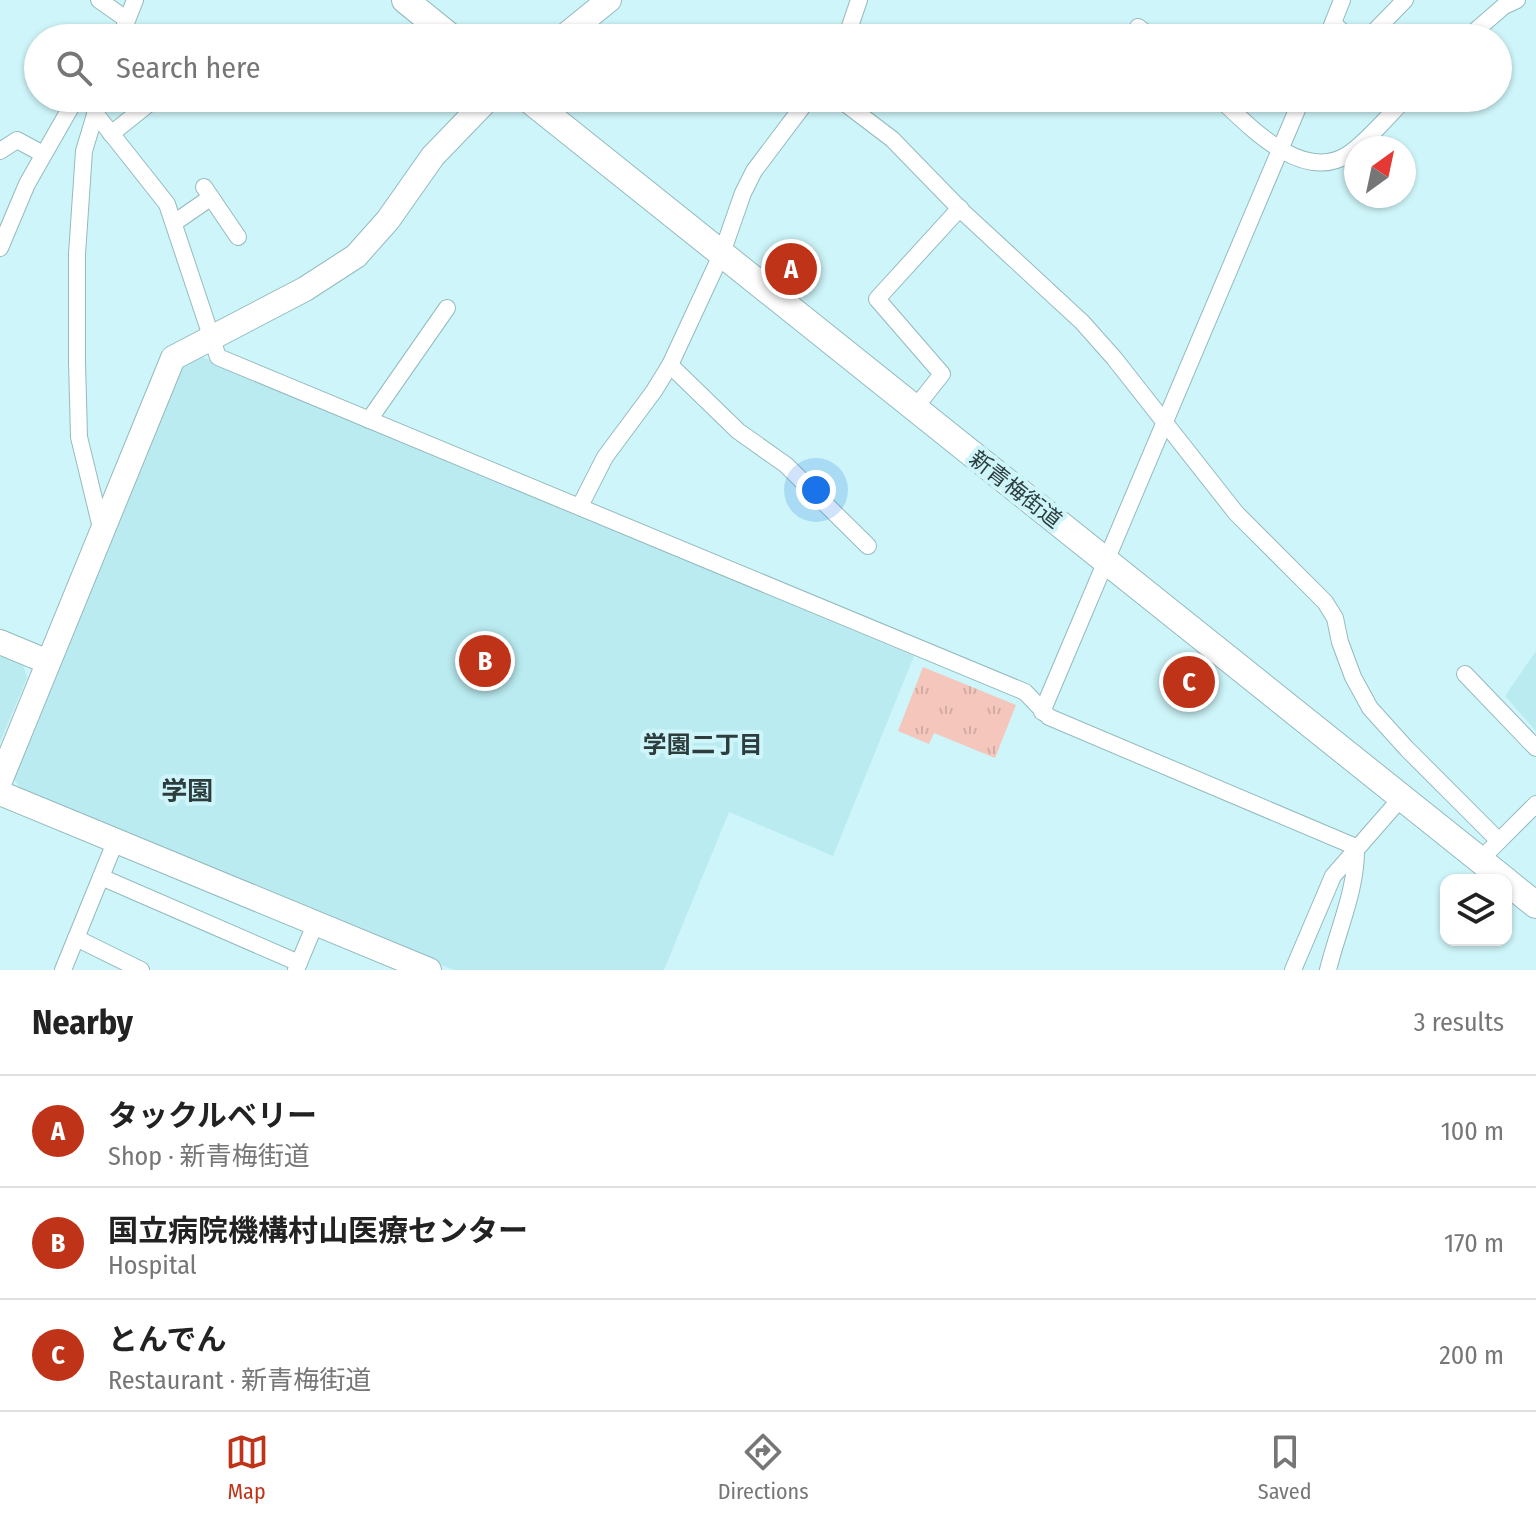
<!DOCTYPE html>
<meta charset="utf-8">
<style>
:root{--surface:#fff;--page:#f6f6f6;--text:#222;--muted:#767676;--line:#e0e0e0;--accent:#bf3418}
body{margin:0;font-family:"Fira Sans Condensed","Noto Sans JP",sans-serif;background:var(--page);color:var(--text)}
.controls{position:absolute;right:24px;bottom:24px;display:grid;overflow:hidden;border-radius:16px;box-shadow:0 2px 6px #0004}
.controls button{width:72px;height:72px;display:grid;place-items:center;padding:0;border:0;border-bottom:2px solid var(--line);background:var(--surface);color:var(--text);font:40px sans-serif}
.compass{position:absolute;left:1344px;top:136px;width:72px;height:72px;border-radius:50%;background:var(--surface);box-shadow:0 2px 6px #0004;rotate:33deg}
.you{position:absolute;left:816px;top:490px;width:28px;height:28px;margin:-20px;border:6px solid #fff;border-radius:50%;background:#1a73e8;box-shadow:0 0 0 12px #1a73e833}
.badge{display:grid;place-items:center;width:52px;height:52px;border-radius:50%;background:var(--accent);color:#fff;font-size:26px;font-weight:700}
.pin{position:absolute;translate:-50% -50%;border:4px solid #fff;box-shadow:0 2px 8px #0006}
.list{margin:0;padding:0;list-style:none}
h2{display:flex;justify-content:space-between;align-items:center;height:104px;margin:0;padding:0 32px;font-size:34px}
h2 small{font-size:26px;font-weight:400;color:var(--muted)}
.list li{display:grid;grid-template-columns:52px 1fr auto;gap:24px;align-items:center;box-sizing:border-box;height:112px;padding:0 32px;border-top:2px solid var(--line)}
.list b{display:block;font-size:30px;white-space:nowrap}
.list p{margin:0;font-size:26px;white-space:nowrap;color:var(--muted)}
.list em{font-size:26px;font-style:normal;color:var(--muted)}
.icon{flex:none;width:44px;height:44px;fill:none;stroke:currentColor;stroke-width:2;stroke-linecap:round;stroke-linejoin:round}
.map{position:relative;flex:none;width:1536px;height:970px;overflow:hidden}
.search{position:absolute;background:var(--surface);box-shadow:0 2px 6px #0004;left:24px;right:24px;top:24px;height:88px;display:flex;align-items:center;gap:20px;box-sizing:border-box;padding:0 28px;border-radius:44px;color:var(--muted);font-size:30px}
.sheet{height:440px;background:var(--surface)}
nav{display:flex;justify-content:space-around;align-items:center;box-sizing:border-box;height:112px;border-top:2px solid var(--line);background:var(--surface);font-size:22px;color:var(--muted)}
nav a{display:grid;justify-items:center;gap:4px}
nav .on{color:var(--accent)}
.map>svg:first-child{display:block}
.built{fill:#baebf0}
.grass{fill:url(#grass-tufts)}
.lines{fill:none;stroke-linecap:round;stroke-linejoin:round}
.street-casing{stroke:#94babe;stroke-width:18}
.secondary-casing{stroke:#94babe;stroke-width:26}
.primary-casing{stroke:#94babe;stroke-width:28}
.street{stroke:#fff;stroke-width:16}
.secondary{stroke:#fff;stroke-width:24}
.primary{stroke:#fff;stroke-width:26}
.labels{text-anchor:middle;stroke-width:8;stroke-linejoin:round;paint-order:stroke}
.street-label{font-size:22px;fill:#2d3d3e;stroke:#cef5f9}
.neighbourhood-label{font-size:24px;font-weight:bold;fill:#2d3d3e;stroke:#cef5f9}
.quarter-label{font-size:26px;font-weight:bold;fill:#2d3d3e;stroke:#cef5f9}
</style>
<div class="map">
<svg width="1536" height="970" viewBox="0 0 1536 970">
<defs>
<pattern id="grass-tufts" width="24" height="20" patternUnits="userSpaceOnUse" patternTransform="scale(2)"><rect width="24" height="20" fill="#f5c6bc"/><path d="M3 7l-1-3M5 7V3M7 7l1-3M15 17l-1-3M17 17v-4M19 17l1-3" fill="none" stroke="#d2aba3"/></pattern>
</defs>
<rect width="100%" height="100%" fill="#cef5f9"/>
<g class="built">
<path d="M 200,356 L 914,656 L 833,856 L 729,812 L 664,970 L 454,970 L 22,791 L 10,773 L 178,365 Z"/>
<path d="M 1536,651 L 1536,731 L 1505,696 Z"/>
<path d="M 0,655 L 23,665 L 27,678 L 0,742 Z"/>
</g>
<path class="grass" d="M 923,667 L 1016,705 L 995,758 L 934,733 L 929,744 L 898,731 Z"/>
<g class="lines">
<g class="street-casing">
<g id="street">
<path d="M 99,0 L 126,19"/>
<path d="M 1333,23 L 1349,38"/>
<path d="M 1138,27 L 1153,38"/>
<path d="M 120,38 L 135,0"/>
<path d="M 846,38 L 859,0"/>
<path d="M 1327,38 L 1342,0"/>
<path d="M 1368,38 L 1405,0"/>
<path d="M 1467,38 L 1504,6 L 1517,0"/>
<path d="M 100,98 L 84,151 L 77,254 L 77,362 L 79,437 L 102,532"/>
<path d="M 838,98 L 892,139 L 963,212 L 1082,322 L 1114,358 L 1236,513 L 1325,602 L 1335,618 L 1340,642 L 1353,677 L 1370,708 L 1407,749 L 1499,841"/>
<path d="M 1219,98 C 1249,126 1302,183 1347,155 C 1365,144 1390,114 1406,98"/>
<path d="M 95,113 L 167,204 L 218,357 L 1025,692 L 1049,717 L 1356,847"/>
<path d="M 111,134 L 151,102"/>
<path d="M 0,151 L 17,140 L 43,154"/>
<path d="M 204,187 L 238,237"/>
<path d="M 174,223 L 210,198"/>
<path d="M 0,248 L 27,184 L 76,98"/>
<path d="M 670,365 L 738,431 L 786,465 L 868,546"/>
<path d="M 915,408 L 942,374 L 877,299 L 960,208"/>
<path d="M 369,420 L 447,308"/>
<path d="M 580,506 L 605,457 L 654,391 L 670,365 L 722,253 L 743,193 L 754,171 L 809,98"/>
<path d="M 1465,674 L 1536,748"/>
<path d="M 1042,712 L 1302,98"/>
<path d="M 1480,860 L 1536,804"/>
<path d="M 101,877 L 299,963"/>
<path d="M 76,938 L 141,970"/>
<path d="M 63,970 L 116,840"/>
<path d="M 296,970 L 316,922"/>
<path d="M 1293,970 L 1333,876 L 1402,797"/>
<path d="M 1328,970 C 1338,929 1357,889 1356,847"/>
</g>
</g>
<g class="secondary-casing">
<g id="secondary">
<path d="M 562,38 L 609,0"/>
<path d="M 0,642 L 48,662"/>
<path d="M 0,781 L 173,358 L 305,289 L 356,256 L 388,220 L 433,156 L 489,98"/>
<path d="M 0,793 L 429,970"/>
</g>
</g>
<g class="primary-casing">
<g id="primary">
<path d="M 405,0 L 452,38"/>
<path d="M 527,98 L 1505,880"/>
<path d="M 1506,881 L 1536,905"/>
</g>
</g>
<use href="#street" class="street"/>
<use href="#secondary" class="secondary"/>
<use href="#primary" class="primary"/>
</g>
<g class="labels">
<g class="street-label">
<text transform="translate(1016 489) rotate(38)" y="8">新青梅街道</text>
</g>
<g class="neighbourhood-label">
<text x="703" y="753">学園二丁目</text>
</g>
<g class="quarter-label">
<text x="187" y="800">学園</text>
</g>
</g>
</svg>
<div class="controls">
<button><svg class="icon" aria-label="layers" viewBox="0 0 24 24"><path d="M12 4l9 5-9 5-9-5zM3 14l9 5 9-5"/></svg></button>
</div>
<svg class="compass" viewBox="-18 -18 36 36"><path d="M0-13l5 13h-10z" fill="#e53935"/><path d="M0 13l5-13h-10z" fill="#767676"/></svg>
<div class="you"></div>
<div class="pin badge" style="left:791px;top:269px">A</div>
<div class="pin badge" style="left:485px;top:661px">B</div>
<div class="pin badge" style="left:1189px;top:682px">C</div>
<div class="search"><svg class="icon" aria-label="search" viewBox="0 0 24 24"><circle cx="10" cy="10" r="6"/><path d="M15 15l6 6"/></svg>Search here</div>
</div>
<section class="sheet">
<h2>Nearby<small>3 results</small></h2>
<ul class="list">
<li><span class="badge">A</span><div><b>タックルベリー</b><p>Shop · 新青梅街道</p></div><em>100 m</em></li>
<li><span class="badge">B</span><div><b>国立病院機構村山医療センター</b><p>Hospital</p></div><em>170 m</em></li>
<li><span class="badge">C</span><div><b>とんでん</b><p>Restaurant · 新青梅街道</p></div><em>200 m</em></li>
</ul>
</section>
<nav>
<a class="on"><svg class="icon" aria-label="map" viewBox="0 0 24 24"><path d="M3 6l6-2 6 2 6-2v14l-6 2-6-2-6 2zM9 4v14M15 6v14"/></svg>Map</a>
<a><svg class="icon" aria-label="directions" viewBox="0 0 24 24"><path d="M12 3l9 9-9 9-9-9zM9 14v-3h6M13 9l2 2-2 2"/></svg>Directions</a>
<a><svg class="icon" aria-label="saved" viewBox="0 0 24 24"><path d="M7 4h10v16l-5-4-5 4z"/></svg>Saved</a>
</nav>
